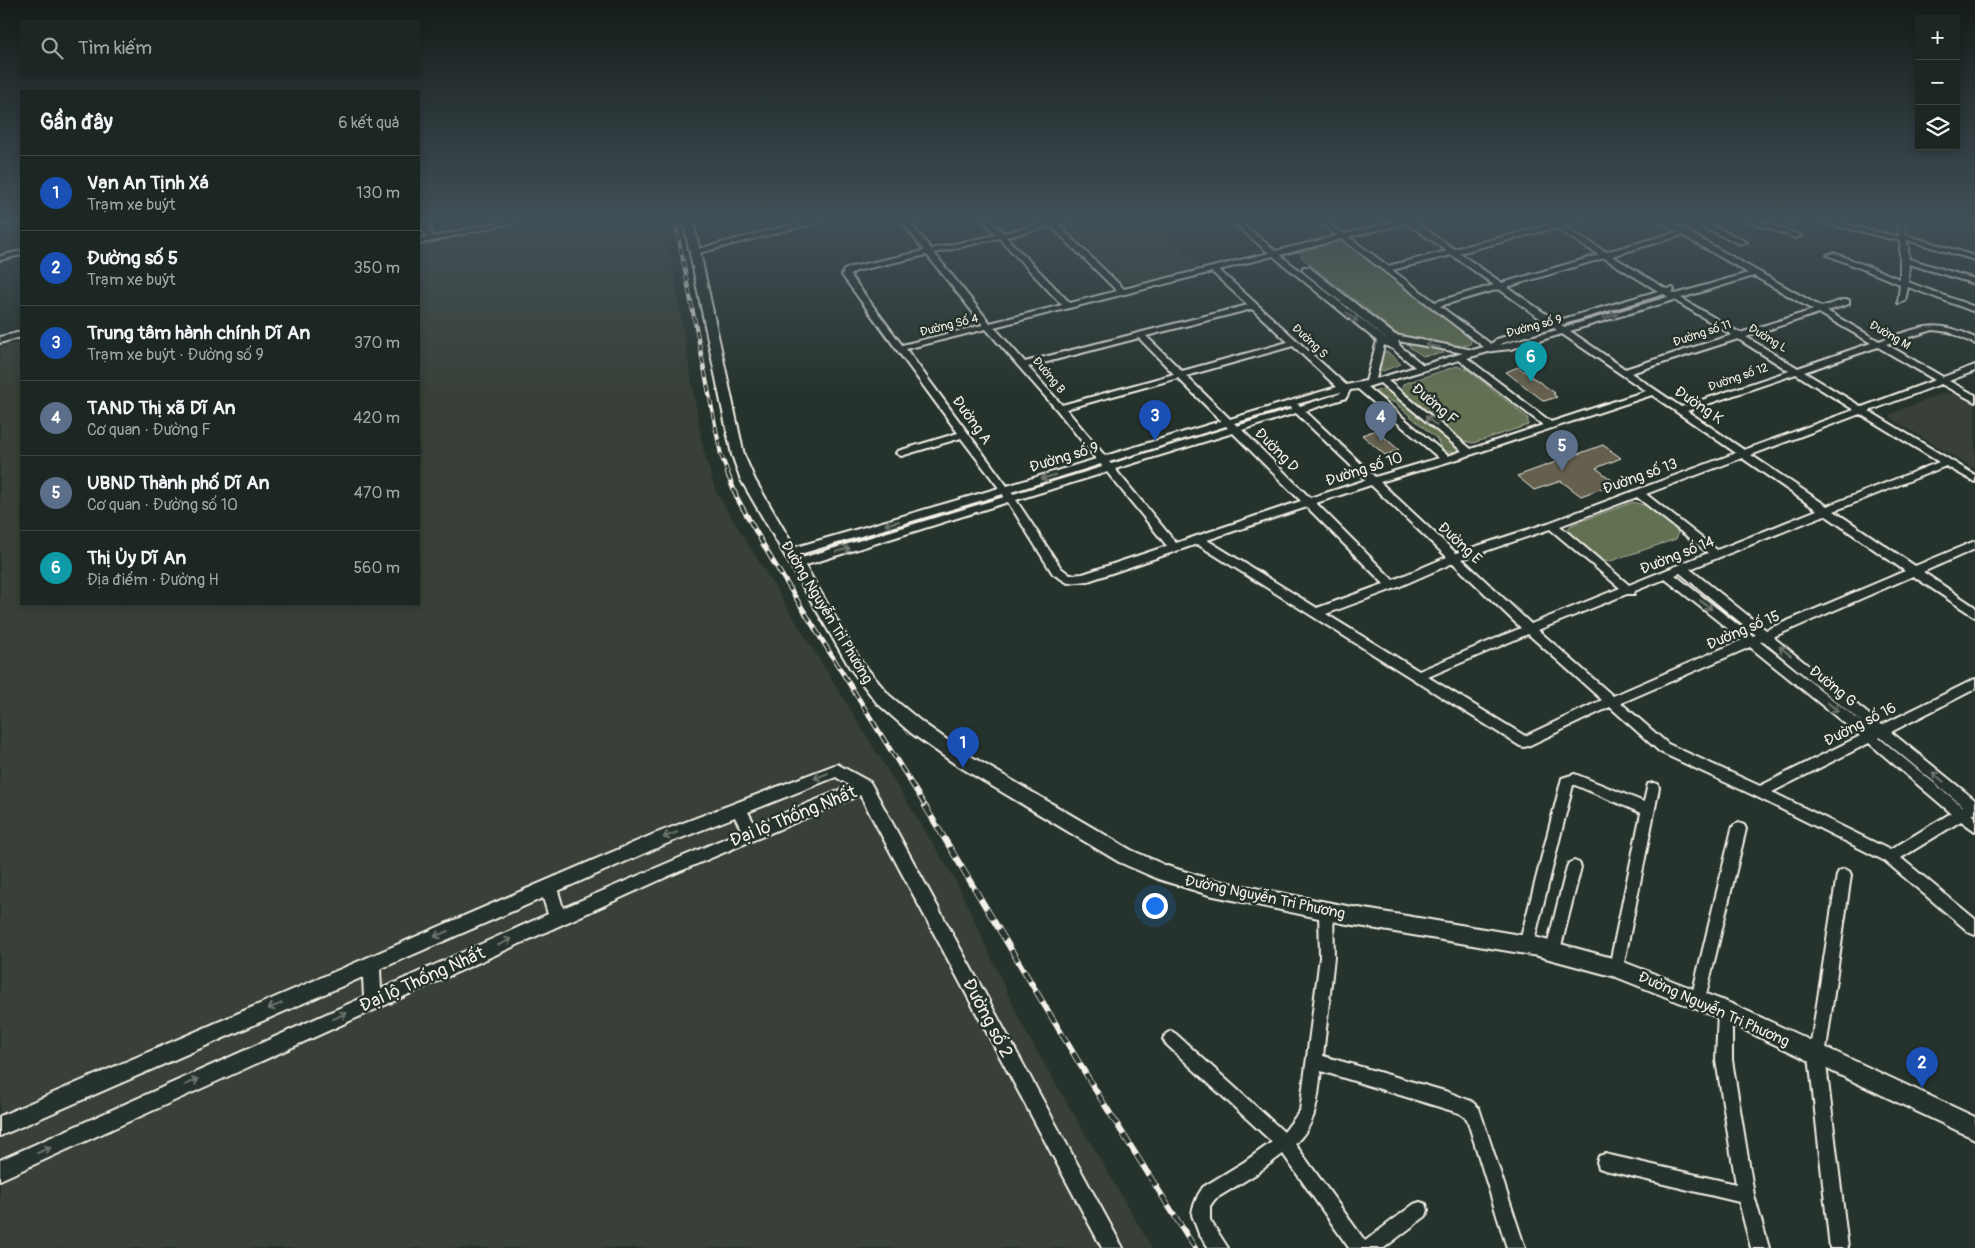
<!DOCTYPE html>
<html lang="vi">
<meta charset="utf-8">
<style>
:root{--surface:#1c2622;--page:#29322f;--text:#f1f3f6;--muted:#a0a5a5;--line:#3a4340;--accent:#2563eb}
body{margin:0;font-family:Pangolin,sans-serif;background:var(--page);color:var(--text)}
.controls{position:absolute;right:15px;top:15px;display:grid;overflow:hidden;border-radius:0px;box-shadow:0 2px 8px #0003}
.controls button{width:45px;height:45px;display:grid;place-items:center;padding:0;border:0;border-bottom:1px solid var(--line);background:var(--surface);color:var(--text);font:25px sans-serif}
.you{position:absolute;left:1154px;top:905px;width:18px;height:18px;margin:-12px;border:4px solid #fff;border-radius:50%;background:#1a73e8;box-shadow:0 0 0 8px #1a73e833}
.badge{display:grid;place-items:center;width:32px;height:32px;border-radius:50%;background:var(--accent);color:#fff;font-size:16px;font-weight:700}
.pin{position:absolute;translate:-50% -41px;filter:drop-shadow(0 1px 2px #0008)}
.pin::after{content:'';position:absolute;top:26px;width:18px;height:15px;background:inherit;clip-path:polygon(0 0,100% 0,50% 100%)}
.list{margin:0;padding:0;list-style:none}
h2{display:flex;justify-content:space-between;align-items:center;height:65px;margin:0;padding:0 20px;font-size:21px}
h2 small{font-size:16px;font-weight:400;color:var(--muted)}
.list li{display:grid;grid-template-columns:32px 1fr auto;gap:15px;align-items:center;box-sizing:border-box;height:75px;padding:0 20px;border-top:1px solid var(--line)}
.list b{display:block;font-size:19px;white-space:nowrap}
.list p{margin:0;font-size:16px;white-space:nowrap;color:var(--muted)}
.list em{font-size:16px;font-style:normal;color:var(--muted)}
.icon{flex:none;width:28px;height:28px;fill:none;stroke:currentColor;stroke-width:2;stroke-linecap:round;stroke-linejoin:round}
.map{position:relative;flex:none;width:1975px;height:1248px;overflow:hidden}
.search{position:absolute;background:var(--surface);box-shadow:0 2px 8px #0003;left:20px;top:20px;width:400px;height:55px;display:flex;align-items:center;gap:12px;box-sizing:border-box;padding:0 18px;border-radius:0px;color:var(--muted);font-size:19px}
.panel{position:absolute;background:var(--surface);box-shadow:0 2px 8px #0003;left:20px;top:90px;width:400px;height:515px;border-radius:0px}
.map>svg:first-child{display:block}
.built{fill:#394037}
.green{fill:#637152;stroke:#acb19d}
.building{fill:#655f4e;stroke:#f4f1e8}
.lines{fill:none;stroke-linecap:round;stroke-linejoin:round}
.minor-casing{stroke:#f4f1e8;stroke-width:4}
.tertiary-casing{stroke:#f4f1e8;stroke-width:4}
.secondary-casing{stroke:#f4f1e8;stroke-width:4}
.minor{fill:#26332d;fill-rule:evenodd}
.tertiary{fill:#26332d;fill-rule:evenodd}
.secondary{fill:#26332d;fill-rule:evenodd}
.rail-far2-casing{stroke:#f4f1e8;stroke-width:4}
.rail-far1-casing{stroke:#f4f1e8;stroke-width:5}
.rail-casing{stroke:#f4f1e8;stroke-width:6}
.rail-far2{stroke:#26332d;stroke-width:2.5;stroke-dasharray:7;stroke-linecap:butt}
.rail-far1{stroke:#26332d;stroke-width:3;stroke-dasharray:9;stroke-linecap:butt}
.rail{stroke:#26332d;stroke-width:4.5;stroke-dasharray:12;stroke-linecap:butt}
.oneway{stroke:#6e766e}
.labels{text-anchor:middle;stroke-width:5;stroke-linejoin:round;paint-order:stroke}
.far-street-label{font-size:12px;fill:#f4f1e8;stroke:#26332d}
.street-label{font-size:15px;fill:#f4f1e8;stroke:#26332d}
.near-street-label{font-size:18px;fill:#f4f1e8;stroke:#26332d}
</style>
<div class="map">
<svg width="1975" height="1248" viewBox="0 0 1975 1248">
<rect width="100%" height="100%" fill="#26332d"/>
<filter id="ink" filterUnits="userSpaceOnUse"><feTurbulence type="fractalNoise" baseFrequency=".02" numOctaves="2"/><feDisplacementMap in="SourceGraphic" scale="10" xChannelSelector="R" yChannelSelector="G"/><feConvolveMatrix kernelMatrix="1 2 1 2 8 2 1 2 1" color-interpolation-filters="sRGB"/></filter>
<g filter="url(#ink)">
<g class="built">
<path d="M 516,220 L 665,220 L 703,449 L 716,492 L 956,881 L 1025,1031 L 1152,1248 L 0,1248 L 0,347 L 21,342 L 21,604 L 419,604 L 419,244 Z"/>
<path d="M 1097,220 L 1150,220 L 1199,264 L 1193,269 L 1136,284 L 1121,282 L 1067,229 L 1070,226 Z"/>
<path d="M 1944,393 L 1956,394 L 1975,405 L 1975,469 L 1892,419 L 1890,414 Z"/>
</g>
<g class="green">
<path d="M 1336,242 L 1350,245 L 1471,338 L 1471,342 L 1469,345 L 1457,346 L 1400,336 L 1301,257 L 1301,252 L 1305,250 Z"/>
<path d="M 1411,343 L 1440,349 L 1444,353 L 1423,356 L 1409,347 Z"/>
<path d="M 1381,352 L 1388,352 L 1401,364 L 1383,371 L 1378,369 Z"/>
<path d="M 1457,366 L 1468,370 L 1528,418 L 1528,425 L 1473,443 L 1463,441 L 1402,390 L 1403,384 Z"/>
<path d="M 1382,389 L 1391,391 C 1402,401 1457,441 1457,452 L 1443,452 L 1437,439 L 1395,403 L 1376,395 L 1374,392 Z"/>
<path d="M 1633,502 L 1647,506 L 1677,529 L 1678,534 L 1676,539 L 1608,562 L 1596,558 L 1567,530 L 1571,525 Z"/>
</g>
<g class="building">
<path d="M 1518,367 L 1555,393 L 1553,394 L 1557,397 L 1544,401 L 1506,372 Z"/>
<path d="M 1376,430 L 1399,450 L 1385,455 L 1362,435 Z"/>
<path d="M 1603,445 L 1621,458 L 1596,468 L 1616,483 L 1581,496 L 1561,481 L 1534,490 L 1517,476 Z"/>
</g>
<g class="lines">
<g class="minor-casing">
<g id="minor">
<path d="M 6,220 L 20,220 L 0,225 L 0,221 Z"/>
<path d="M 420,220 L 426,220 L 433,237 L 510,220 L 522,220 L 419,244 L 419,240 L 426,238 Z"/>
<path d="M 901,220 L 922,220 L 922,222 L 911,224 L 931,249 L 996,235 L 983,220 L 990,220 L 1003,233 L 1048,223 L 1047,220 L 1055,221 L 1073,220 L 1073,222 L 1058,225 L 1124,289 L 1269,253 L 1230,220 L 1237,220 L 1276,251 L 1337,236 L 1318,220 L 1325,220 L 1344,234 L 1401,220 L 1412,220 L 1454,249 L 1550,225 L 1544,220 L 1552,220 L 1558,223 L 1572,220 L 1582,220 L 1582,222 L 1563,226 L 1606,252 L 1677,232 L 1658,220 L 1667,220 L 1821,307 L 1843,300 L 1849,300 L 1849,304 L 1827,311 L 1879,341 C 1919,328 1935,317 1975,338 L 1975,344 L 1949,332 L 1933,330 L 1886,344 L 1943,377 L 1975,365 L 1975,371 L 1949,381 L 1975,395 L 1975,402 L 1941,384 L 1869,411 L 1975,475 L 1975,482 L 1946,466 L 1834,511 L 1915,566 L 1975,541 L 1975,549 L 1923,572 L 1975,607 L 1975,617 L 1913,576 L 1773,637 L 1882,725 L 1975,679 L 1975,689 L 1891,732 L 1975,800 L 1975,814 L 1971,814 L 1975,817 L 1975,831 L 1961,821 L 1901,858 L 1975,919 L 1975,935 L 1970,933 L 1885,861 L 1755,796 L 1660,752 L 1610,707 L 1528,746 L 1524,747 L 1520,746 L 1197,544 L 1088,581 L 1068,583 L 1053,574 L 1008,502 L 800,567 L 792,567 L 791,564 L 792,561 L 1004,497 L 1003,494 L 790,557 L 785,553 L 786,550 L 999,488 L 961,438 L 901,456 L 896,453 L 898,451 L 958,433 L 842,275 L 844,270 L 851,267 L 924,251 ZM 1407,223 L 1447,251 L 1388,266 L 1349,237 ZM 1051,226 L 1117,291 L 1070,303 L 1006,237 ZM 1555,228 L 1599,255 L 1502,283 L 1459,253 ZM 1682,235 L 1748,273 L 1676,294 L 1672,292 L 1674,290 L 1673,288 L 1666,289 L 1612,256 ZM 999,238 L 1062,305 L 990,323 L 934,253 ZM 1342,239 L 1484,347 L 1473,350 L 1395,335 L 1309,267 L 1303,267 L 1303,271 L 1389,341 L 1280,255 ZM 927,255 L 983,325 L 902,345 L 850,275 L 856,271 ZM 1452,255 L 1494,285 L 1435,302 L 1392,270 ZM 1273,256 L 1377,341 L 1366,381 L 1346,385 L 1219,270 ZM 1604,258 L 1658,291 L 1556,321 L 1507,287 ZM 1212,272 L 1248,305 L 1025,362 L 994,327 ZM 1754,276 L 1813,310 L 1740,333 L 1681,298 ZM 1499,289 L 1548,324 L 1497,339 L 1491,344 L 1440,306 ZM 1664,294 L 1668,297 L 1565,327 L 1561,325 ZM 1674,300 L 1732,335 L 1625,369 L 1570,331 ZM 1252,309 L 1288,342 L 1182,371 L 1146,336 ZM 1819,313 L 1871,343 L 1798,368 L 1746,337 ZM 1554,328 L 1557,330 L 1500,345 L 1503,343 ZM 986,329 L 1057,410 L 1096,459 L 1007,486 L 906,349 ZM 1562,334 L 1646,391 L 1551,422 L 1467,358 L 1492,351 L 1511,349 ZM 1139,338 L 1174,374 L 1062,405 L 1028,367 ZM 1738,339 L 1789,371 L 1681,407 L 1631,373 ZM 1398,341 L 1463,353 L 1423,365 L 1400,346 ZM 1384,345 L 1393,349 L 1415,367 L 1376,379 ZM 1293,346 L 1337,387 L 1230,419 L 1186,376 ZM 1878,347 L 1935,380 L 1862,407 L 1804,372 ZM 1459,360 L 1543,425 L 1471,449 L 1388,381 ZM 1796,374 L 1854,410 L 1744,450 L 1687,411 ZM 1178,378 L 1221,421 L 1105,456 L 1066,409 ZM 1380,383 L 1462,451 L 1448,456 L 1367,387 ZM 1358,389 L 1439,458 L 1375,477 L 1305,411 L 1346,398 L 1350,390 ZM 1341,392 L 1339,394 L 1300,406 L 1297,404 ZM 1652,395 L 1736,453 L 1548,523 L 1456,553 L 1380,482 L 1461,458 ZM 1289,407 L 1292,409 L 1237,426 L 1234,423 ZM 1296,413 L 1366,480 L 1310,498 L 1242,430 ZM 1860,414 L 1939,462 L 1827,506 L 1751,455 ZM 1226,426 L 1228,428 L 1111,464 L 1109,462 ZM 1233,433 L 1301,501 L 1176,543 L 1115,469 ZM 1742,458 L 1817,510 L 1717,550 L 1646,494 ZM 1101,464 L 1102,467 L 1013,494 L 1011,492 ZM 1107,472 L 1167,546 L 1083,574 L 1070,575 L 1061,568 L 1016,500 ZM 1371,485 L 1447,557 L 1393,580 L 1316,503 ZM 1637,497 L 1708,553 L 1629,585 L 1560,526 ZM 1307,507 L 1384,584 L 1317,608 L 1207,540 ZM 1825,515 L 1905,571 L 1766,630 L 1690,569 ZM 1550,529 L 1620,588 L 1531,624 L 1462,559 ZM 1453,563 L 1521,628 L 1419,671 L 1326,614 L 1396,588 ZM 1680,573 L 1756,635 L 1752,636 L 1675,575 ZM 1665,579 L 1742,640 L 1613,696 L 1538,630 L 1627,594 L 1634,594 L 1635,591 ZM 1528,634 L 1602,700 L 1525,736 L 1428,677 ZM 1763,641 L 1871,730 L 1760,642 ZM 1750,647 L 1860,736 L 1760,786 L 1668,744 L 1621,703 ZM 1879,738 L 1880,737 L 1963,806 L 1962,806 ZM 1869,743 L 1951,813 L 1890,850 L 1772,792 Z"/>
<path d="M 1703,220 L 1709,220 L 1708,223 L 1710,224 L 1747,242 L 1740,244 L 1704,228 L 1700,223 Z"/>
<path d="M 1747,220 L 1757,220 L 1802,236 L 1795,238 Z"/>
<path d="M 1778,220 L 1790,220 L 1798,223 L 1794,225 Z"/>
<path d="M 1813,220 L 1825,220 L 1899,237 L 1897,220 L 1904,220 L 1906,235 L 1975,256 L 1975,260 L 1907,240 L 1909,259 L 1975,279 L 1975,284 L 1909,264 L 1908,282 L 1975,307 L 1975,312 L 1908,287 L 1905,301 L 1898,303 L 1900,284 L 1827,255 L 1834,253 L 1900,279 L 1900,241 Z"/>
<path d="M 21,251 L 21,255 L 0,260 L 0,256 Z"/>
<path d="M 21,332 L 21,337 L 0,343 L 0,337 Z"/>
<path d="M 1575,774 L 1644,802 L 1648,784 L 1653,783 L 1658,784 L 1659,788 L 1623,968 L 1621,973 L 1616,975 L 1611,973 L 1609,968 L 1641,813 L 1575,785 L 1573,785 L 1533,945 L 1531,950 L 1526,952 L 1521,950 L 1519,945 L 1561,782 L 1562,778 Z"/>
<path d="M 1739,823 L 1744,825 L 1746,829 L 1705,999 L 1703,1004 L 1698,1006 L 1693,1004 L 1691,999 L 1732,829 L 1734,825 Z"/>
<path d="M 1574,861 L 1579,863 L 1581,867 L 1560,950 L 1558,955 L 1553,957 L 1548,955 L 1546,950 L 1567,867 L 1569,863 Z"/>
<path d="M 1844,869 L 1849,871 L 1851,875 L 1825,1056 L 1848,1248 L 1830,1248 L 1809,1056 L 1837,875 L 1839,871 Z"/>
<path d="M 1326,905 L 1331,906 L 1333,911 L 1334,957 L 1323,1056 L 1448,1092 L 1471,1101 L 1479,1108 L 1525,1248 L 1507,1248 L 1467,1119 L 1459,1113 L 1321,1071 C 1317,1100 1318,1122 1295,1144 L 1365,1241 L 1414,1204 L 1420,1202 L 1426,1204 L 1428,1210 L 1426,1216 L 1384,1248 L 1349,1248 L 1283,1154 L 1256,1174 L 1215,1199 L 1210,1206 L 1210,1220 L 1228,1248 L 1209,1248 L 1199,1234 L 1192,1215 L 1193,1208 L 1198,1195 L 1203,1187 L 1244,1162 L 1272,1142 L 1166,1044 L 1163,1039 L 1166,1034 L 1171,1031 L 1176,1034 L 1284,1132 L 1300,1111 L 1320,957 L 1319,911 L 1321,906 Z"/>
<path d="M 1725,1004 L 1730,1006 L 1732,1011 L 1732,1060 L 1754,1195 L 1769,1248 L 1751,1248 L 1739,1202 L 1605,1170 L 1599,1168 L 1597,1162 L 1599,1156 L 1605,1154 L 1736,1184 L 1716,1060 L 1718,1011 L 1720,1006 Z"/>
</g>
</g>
<g class="tertiary-casing">
<g id="tertiary">
<path d="M 811,220 L 826,220 L 695,254 L 690,251 Z"/>
<path d="M 837,764 L 870,782 L 1123,1248 L 1102,1248 L 860,795 L 671,875 L 0,1180 L 0,1160 L 364,997 L 363,977 L 0,1136 L 0,1116 L 654,834 ZM 836,777 L 850,786 L 755,825 L 748,812 ZM 735,817 L 742,831 L 563,908 L 558,891 L 666,844 ZM 543,898 L 548,914 L 381,989 L 380,969 Z"/>
</g>
</g>
<g class="secondary-casing">
<path id="secondary" d="M 683,220 L 693,220 L 744,455 L 755,480 L 860,660 L 889,695 L 923,723 L 967,754 L 1131,850 L 1167,866 L 1209,879 L 1347,906 L 1538,938 L 1616,959 L 1732,1004 L 1975,1117 L 1975,1139 L 1719,1018 L 1616,977 L 1538,956 L 1347,924 L 1209,895 L 1158,879 L 1119,862 L 955,764 L 911,733 L 877,703 L 850,668 L 741,480 L 732,455 Z"/>
</g>
<use href="#minor" class="minor"/>
<use href="#tertiary" class="tertiary"/>
<use href="#secondary" class="secondary"/>
<g class="rail-far2-casing">
<path id="rail-far2" d="M 675,220 L 721,455 L 728,473"/>
</g>
<g class="rail-far1-casing">
<path id="rail-far1" d="M 727,472 L 737,498 L 771,558 L 926,807"/>
</g>
<g class="rail-casing">
<path id="rail" d="M 925,806 L 1096,1091 L 1195,1248"/>
</g>
<use href="#rail-far2" class="rail-far2"/>
<use href="#rail-far1" class="rail-far1"/>
<use href="#rail" class="rail"/>
</g>
<defs><path id="oneway-shaft" d="M-6 0H5M1.5-3L5.5 0L1.5 3" fill="none" stroke-width="1.6" stroke-linecap="round" stroke-linejoin="round" transform="scale(1.25)"/></defs>
<g class="oneway">
<use href="#oneway-shaft" transform="translate(1611 316) rotate(-18)"/>
<use href="#oneway-shaft" transform="translate(1352 317) rotate(39)"/>
<use href="#oneway-shaft" transform="translate(1433 346) rotate(-170)"/>
<use href="#oneway-shaft" transform="translate(1431 421) rotate(-140)"/>
<use href="#oneway-shaft" transform="translate(1048 477) rotate(163)"/>
<use href="#oneway-shaft" transform="translate(892 523) rotate(164)"/>
<use href="#oneway-shaft" transform="translate(843 550) rotate(-16)"/>
<use href="#oneway-shaft" transform="translate(1706 605) rotate(38)"/>
<use href="#oneway-shaft" transform="translate(1785 651) rotate(-141)"/>
<use href="#oneway-shaft" transform="translate(1833 707) rotate(39)"/>
<use href="#oneway-shaft" transform="translate(821 776) rotate(158)"/>
<use href="#oneway-shaft" transform="translate(1938 777) rotate(-140)"/>
<use href="#oneway-shaft" transform="translate(670 835) rotate(159)"/>
<use href="#oneway-shaft" transform="translate(441 934) rotate(157)"/>
<use href="#oneway-shaft" transform="translate(505 942) rotate(-24)"/>
<use href="#oneway-shaft" transform="translate(275 1006) rotate(157)"/>
<use href="#oneway-shaft" transform="translate(340 1016) rotate(-24)"/>
<use href="#oneway-shaft" transform="translate(192 1082) rotate(-24)"/>
<use href="#oneway-shaft" transform="translate(44 1150) rotate(-24)"/>
</g>
</g>
<linearGradient id="sky" x2="0" y2="1"><stop stop-color="#151c19"/><stop offset="0.56" stop-color="#415057"/><stop offset="1" stop-color="#415057" stop-opacity="0"/></linearGradient>
<rect width="1975" height="394" fill="url(#sky)"/>
<g class="labels">
<g class="far-street-label">
<text transform="translate(949 325) rotate(-14)" y="4">Đường Số 4</text>
<text transform="translate(1534 326) rotate(-15)" y="4">Đường số 9</text>
<text transform="translate(1702 333) rotate(-18)" y="4">Đường số 11</text>
<text transform="translate(1890 335) rotate(30)" y="4">Đường M</text>
<text transform="translate(1768 338) rotate(31)" y="4">Đường L</text>
<text transform="translate(1310 341) rotate(43)" y="4">Đường S</text>
<text transform="translate(1049 375) rotate(50)" y="4">Đường B</text>
<text transform="translate(1738 377) rotate(-19)" y="4">Đường số 12</text>
</g>
<g class="street-label">
<text transform="translate(1435 404) rotate(40)" y="5">Đường F</text>
<text transform="translate(1699 405) rotate(34)" y="5">Đường K</text>
<text transform="translate(972 420) rotate(54)" y="5">Đường A</text>
<text transform="translate(1277 450) rotate(45)" y="5">Đường D</text>
<text transform="translate(1064 457) rotate(-17)" y="5">Đường số 9</text>
<text transform="translate(1364 469) rotate(-18)" y="5">Đường số 10</text>
<text transform="translate(1640 476) rotate(-20)" y="5">Đường số 13</text>
<text transform="translate(1460 543) rotate(43)" y="5">Đường E</text>
<text transform="translate(1677 555) rotate(-22)" y="5">Đường số 14</text>
<text transform="translate(827 612) rotate(59)" y="5">Đường Nguyễn Tri Phương</text>
<text transform="translate(1743 630) rotate(-23)" y="5">Đường số 15</text>
<text transform="translate(1833 686) rotate(39)" y="5">Đường G</text>
<text transform="translate(1860 724) rotate(-27)" y="5">Đường số 16</text>
<text transform="translate(1265 897) rotate(12)" y="5">Đường Nguyễn Tri Phương</text>
<text transform="translate(1714 1009) rotate(24)" y="5">Đường Nguyễn Tri Phương</text>
</g>
<g class="near-street-label">
<text transform="translate(793 816) rotate(-22)" y="6">Đại lộ Thống Nhất</text>
<text transform="translate(422 979) rotate(-24)" y="6">Đại lộ Thống Nhất</text>
<text transform="translate(988 1018) rotate(62)" y="6">Đường số 2</text>
</g>
</g>
</svg>
<div class="controls">
<button>+</button>
<button>−</button>
<button><svg class="icon" aria-label="layers" viewBox="0 0 24 24"><path d="M12 4l9 5-9 5-9-5zM3 14l9 5 9-5"/></svg></button>
</div>
<div class="you"></div>
<div class="pin badge" style="left:963px;top:768px;background:#1a4fb4">1</div>
<div class="pin badge" style="left:1922px;top:1088px;background:#1a4fb4">2</div>
<div class="pin badge" style="left:1155px;top:441px;background:#1a4fb4">3</div>
<div class="pin badge" style="left:1381px;top:442px;background:#5c6f8a">4</div>
<div class="pin badge" style="left:1562px;top:471px;background:#5c6f8a">5</div>
<div class="pin badge" style="left:1531px;top:382px;background:#0f9aa8">6</div>
<div class="search"><svg class="icon" aria-label="search" viewBox="0 0 24 24"><circle cx="10" cy="10" r="6"/><path d="M15 15l6 6"/></svg>Tìm kiếm</div>
<section class="panel">
<h2>Gần đây<small>6 kết quả</small></h2>
<ul class="list">
<li><span class="badge" style="background:#1a4fb4">1</span><div><b>Vạn An Tịnh Xá</b><p>Trạm xe buýt</p></div><em>130 m</em></li>
<li><span class="badge" style="background:#1a4fb4">2</span><div><b>Đường số 5</b><p>Trạm xe buýt</p></div><em>350 m</em></li>
<li><span class="badge" style="background:#1a4fb4">3</span><div><b>Trung tâm hành chính Dĩ An</b><p>Trạm xe buýt · Đường số 9</p></div><em>370 m</em></li>
<li><span class="badge" style="background:#5c6f8a">4</span><div><b>TAND Thị xã Dĩ An</b><p>Cơ quan · Đường F</p></div><em>420 m</em></li>
<li><span class="badge" style="background:#5c6f8a">5</span><div><b>UBND Thành phố Dĩ An</b><p>Cơ quan · Đường số 10</p></div><em>470 m</em></li>
<li><span class="badge" style="background:#0f9aa8">6</span><div><b>Thị Ủy Dĩ An</b><p>Địa điểm · Đường H</p></div><em>560 m</em></li>
</ul>
</section>
</div>
